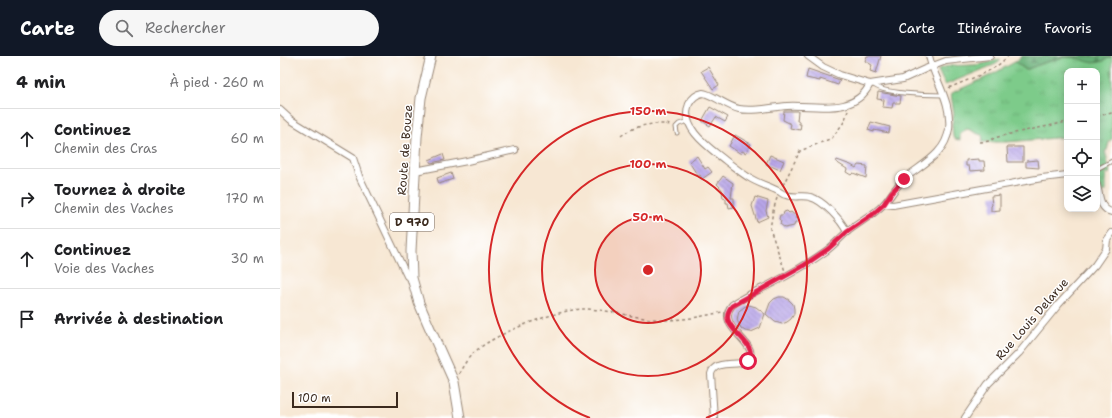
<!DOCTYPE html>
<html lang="fr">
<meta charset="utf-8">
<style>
:root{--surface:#fff;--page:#f6f6f6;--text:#202124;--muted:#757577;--line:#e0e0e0;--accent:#111827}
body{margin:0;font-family:"Shantell Sans",sans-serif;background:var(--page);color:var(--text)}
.controls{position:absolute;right:12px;top:12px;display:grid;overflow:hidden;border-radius:8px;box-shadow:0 2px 10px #0003}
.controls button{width:36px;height:36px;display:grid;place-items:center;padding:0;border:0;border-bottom:1px solid var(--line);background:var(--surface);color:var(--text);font:20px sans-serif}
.scale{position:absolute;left:12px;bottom:10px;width:106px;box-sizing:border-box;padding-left:4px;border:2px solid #3b2a1e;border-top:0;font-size:11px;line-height:14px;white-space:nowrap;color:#3b2a1e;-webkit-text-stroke:3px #fff;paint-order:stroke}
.stop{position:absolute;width:12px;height:12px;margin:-9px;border:3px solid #e11d48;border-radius:50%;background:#fff}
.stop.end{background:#e11d48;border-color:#fff;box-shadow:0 1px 4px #0008}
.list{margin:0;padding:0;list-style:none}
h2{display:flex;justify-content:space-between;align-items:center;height:52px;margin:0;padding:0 16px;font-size:17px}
h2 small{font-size:13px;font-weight:400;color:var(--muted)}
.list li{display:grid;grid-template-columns:26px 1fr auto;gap:12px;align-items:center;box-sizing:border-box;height:60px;padding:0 16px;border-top:1px solid var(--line)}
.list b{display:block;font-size:15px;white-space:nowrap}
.list p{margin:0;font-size:13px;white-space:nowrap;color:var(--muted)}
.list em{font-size:13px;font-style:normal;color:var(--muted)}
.icon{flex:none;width:22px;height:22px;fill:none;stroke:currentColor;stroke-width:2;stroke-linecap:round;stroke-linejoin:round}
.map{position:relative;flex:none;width:832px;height:362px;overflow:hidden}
header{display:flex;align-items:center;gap:24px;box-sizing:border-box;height:56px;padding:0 20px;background:var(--accent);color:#fff}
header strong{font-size:19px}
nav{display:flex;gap:22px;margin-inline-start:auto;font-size:14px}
.search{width:280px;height:36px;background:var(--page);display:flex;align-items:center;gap:10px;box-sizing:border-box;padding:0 14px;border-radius:22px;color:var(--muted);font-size:15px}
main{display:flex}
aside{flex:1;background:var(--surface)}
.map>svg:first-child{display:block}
.grass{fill:url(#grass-tufts);stroke:#5c7a54}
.forest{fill:url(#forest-firs);stroke:#506c4a}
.building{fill:url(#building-back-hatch)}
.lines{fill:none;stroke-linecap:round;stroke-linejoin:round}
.lane-casing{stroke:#998878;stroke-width:5}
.street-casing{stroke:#998878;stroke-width:8}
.primary-casing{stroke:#998878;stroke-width:11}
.path{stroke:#998878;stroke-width:1.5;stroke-dasharray:3 3;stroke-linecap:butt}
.lane{stroke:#fff;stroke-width:3}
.street{stroke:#fff;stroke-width:6}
.primary{stroke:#fff;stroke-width:9}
.route{stroke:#e11d48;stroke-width:5}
.ring{fill:none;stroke:#d62828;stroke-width:2}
.labels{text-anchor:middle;stroke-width:3;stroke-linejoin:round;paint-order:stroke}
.shield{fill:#fff;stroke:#766a62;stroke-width:1}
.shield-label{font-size:11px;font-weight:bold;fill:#3b2a1e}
.street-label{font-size:12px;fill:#3b2a1e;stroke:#fff}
.centre{fill:#d62828;stroke:#fff;stroke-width:2}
.ring-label{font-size:12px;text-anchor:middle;font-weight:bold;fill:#d62828;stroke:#fff;stroke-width:3;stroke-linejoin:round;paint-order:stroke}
</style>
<header>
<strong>Carte</strong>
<div class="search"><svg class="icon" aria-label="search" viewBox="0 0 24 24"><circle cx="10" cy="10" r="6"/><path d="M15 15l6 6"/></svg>Rechercher</div>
<nav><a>Carte</a><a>Itinéraire</a><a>Favoris</a></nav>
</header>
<main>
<aside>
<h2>4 min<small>À pied · 260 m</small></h2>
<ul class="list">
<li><svg class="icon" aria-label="ahead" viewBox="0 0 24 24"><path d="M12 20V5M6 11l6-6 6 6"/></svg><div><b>Continuez</b><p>Chemin des Cras</p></div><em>60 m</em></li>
<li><svg class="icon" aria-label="right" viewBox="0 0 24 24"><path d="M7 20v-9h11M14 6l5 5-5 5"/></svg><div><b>Tournez à droite</b><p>Chemin des Vaches</p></div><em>170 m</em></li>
<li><svg class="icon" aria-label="ahead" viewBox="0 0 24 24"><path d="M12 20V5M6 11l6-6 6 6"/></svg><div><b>Continuez</b><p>Voie des Vaches</p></div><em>30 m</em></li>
<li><svg class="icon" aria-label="arrive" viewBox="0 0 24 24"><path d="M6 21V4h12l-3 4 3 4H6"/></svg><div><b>Arrivée à destination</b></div></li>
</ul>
</aside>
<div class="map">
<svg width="832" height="362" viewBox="0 0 832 362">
<defs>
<pattern id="grass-tufts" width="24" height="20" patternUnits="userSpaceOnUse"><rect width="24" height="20" fill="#7dcb8a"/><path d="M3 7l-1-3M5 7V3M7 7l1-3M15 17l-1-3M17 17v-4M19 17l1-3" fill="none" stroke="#6dae77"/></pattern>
<pattern id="forest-firs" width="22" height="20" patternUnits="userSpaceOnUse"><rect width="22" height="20" fill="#66af76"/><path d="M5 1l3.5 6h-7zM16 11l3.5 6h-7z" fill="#558f60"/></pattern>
<pattern id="building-back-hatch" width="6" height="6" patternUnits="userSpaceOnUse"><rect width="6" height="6" fill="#b8a5e9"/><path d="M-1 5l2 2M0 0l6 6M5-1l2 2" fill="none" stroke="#9787bc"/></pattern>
</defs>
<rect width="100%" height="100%" fill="#fff"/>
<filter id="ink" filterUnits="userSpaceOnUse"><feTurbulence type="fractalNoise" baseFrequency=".025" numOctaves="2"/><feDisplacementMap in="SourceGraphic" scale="8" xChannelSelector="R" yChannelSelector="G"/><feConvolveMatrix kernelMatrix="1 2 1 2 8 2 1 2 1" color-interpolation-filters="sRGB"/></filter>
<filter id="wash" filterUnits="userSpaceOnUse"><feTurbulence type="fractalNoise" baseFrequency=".012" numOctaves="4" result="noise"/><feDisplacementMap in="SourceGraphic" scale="16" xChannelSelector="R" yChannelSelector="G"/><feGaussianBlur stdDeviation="0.9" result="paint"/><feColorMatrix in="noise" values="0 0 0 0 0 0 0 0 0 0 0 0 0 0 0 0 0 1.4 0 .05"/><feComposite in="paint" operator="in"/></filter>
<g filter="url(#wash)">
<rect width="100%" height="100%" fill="#f7e7d3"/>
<g class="grass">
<path d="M 832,0 L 832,83 L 829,86 L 827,94 L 825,95 L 830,117 L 826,118 L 826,135 L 817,140 L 817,15 L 787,15 L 787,81 L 727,86 L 702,86 L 703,83 L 702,79 C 696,78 692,74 687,73 L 680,77 L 680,84 L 675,83 L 673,81 L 672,68 L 674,58 L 671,38 L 674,36 L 709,20 L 735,6 L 746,14 C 756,9 778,1 789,1 C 803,1 820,8 832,0 Z"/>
<path d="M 720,3 L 720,5 L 716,8 L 665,29 L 658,14 C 667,8 681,10 692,9 C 702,9 711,6 720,3 Z"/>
</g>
<path class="forest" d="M 742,0 L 832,0 C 811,14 808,2 788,1 C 779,1 754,10 746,14 L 735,6 Z"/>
<g id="blocks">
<g class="building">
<path d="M 587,0 L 601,0 L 596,17 L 590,15 L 592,9 L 585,5 Z"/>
<path d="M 428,11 L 439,29 L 433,33 L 421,15 Z"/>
<path d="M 528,13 L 560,24 L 558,29 L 540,23 L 540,25 L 526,22 Z"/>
<path d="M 598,36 L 621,40 L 620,47 L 613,47 L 612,52 L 603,51 L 604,44 L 597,43 Z"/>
<path d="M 430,51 L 448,61 L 445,66 L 436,61 L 430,70 L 422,65 Z"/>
<path d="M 504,55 L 518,55 L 517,65 L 519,65 L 519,68 L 521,68 L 520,74 L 510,72 L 511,68 L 503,64 Z"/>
<path d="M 591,66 L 610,71 L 609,77 L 594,74 L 594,76 L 588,74 Z"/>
<path d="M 455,79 L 471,88 L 466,97 L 462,95 L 461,98 L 449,90 Z"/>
<path d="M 727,91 L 743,91 L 743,106 L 728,106 Z"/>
<path d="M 163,98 L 165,104 L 151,107 L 149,104 Z"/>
<path d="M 490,99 L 504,105 L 500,114 L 486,108 Z"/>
<path d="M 417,100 L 425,113 L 428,111 L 432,116 L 422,123 L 420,119 L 418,120 L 409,106 Z"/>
<path d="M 699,103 L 699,105 L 704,105 L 705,114 L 690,115 L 689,110 L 686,110 L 686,104 Z"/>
<path d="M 557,104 L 571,109 L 576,112 L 578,109 L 587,110 L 586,122 L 573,117 L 571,119 L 566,116 L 567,113 L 556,106 Z"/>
<path d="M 758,104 L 759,112 L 746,111 L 746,105 Z"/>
<path d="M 171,117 L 173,123 L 159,128 L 157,122 Z"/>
<path d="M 443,120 L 453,127 L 451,142 L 454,142 L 454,151 L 449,152 L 448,147 L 446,147 L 446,143 L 443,142 L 442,133 L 437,128 Z"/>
<path d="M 720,139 L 720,154 L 711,155 L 711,150 L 712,149 L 711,140 Z"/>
<path d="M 475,141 L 488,145 L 486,155 L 488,161 L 477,166 L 472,150 Z"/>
<path d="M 507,155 L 509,157 L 511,156 L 516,160 L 517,166 L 515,166 L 514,170 L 505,172 L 500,168 L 501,165 L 499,163 L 500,159 L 503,159 L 504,156 Z"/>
<path d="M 499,241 L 504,241 L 509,244 L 513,248 L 514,253 L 514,258 L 511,263 L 507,266 L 502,268 L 495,266 L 486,258 L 490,247 L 494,243 Z"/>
<path d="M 469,249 L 476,251 L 485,258 L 480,272 L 471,276 L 465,275 L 461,272 L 457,264 L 459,255 L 464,251 Z"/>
</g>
</g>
</g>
<g filter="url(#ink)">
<use href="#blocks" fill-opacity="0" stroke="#998878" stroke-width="1"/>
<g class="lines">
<g class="lane-casing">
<g id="lane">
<path d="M 593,28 C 601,38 649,39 663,39"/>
<path d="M 397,77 L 396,71 L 399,68 L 408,65"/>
<path d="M 817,113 L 832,105"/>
</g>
</g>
<g class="street-casing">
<g id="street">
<path d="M 528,0 L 543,11 L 560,19 L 590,28 L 623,23 L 645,13 L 666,5 L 710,0"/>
<path d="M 0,54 L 11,64 L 73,102 L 79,120 L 127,220 L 132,222"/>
<path d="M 135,115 L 187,105 L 235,94"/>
<path d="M 817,129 C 820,140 819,153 832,156"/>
<path d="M 604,148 L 613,149 L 762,122 L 787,119"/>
<path d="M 567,176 C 561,164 543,144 530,141 C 523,139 514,142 506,139 C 503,139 501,136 498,135 C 488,130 477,127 468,121 C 460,116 453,110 446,105 C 430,92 399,72 409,48 C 412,42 417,38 423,37 C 430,37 448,51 459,53 C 475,56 491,51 507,50 C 534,48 574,61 590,28"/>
<path d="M 434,362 L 431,318 C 434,304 455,310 465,306 C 487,289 433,273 452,249 C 463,241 477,235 489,229 C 509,219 528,208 546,195 C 554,189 560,182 567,176 C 578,167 592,160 603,149 C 611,141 615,131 624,123 C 642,108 665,99 669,73 C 672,46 655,25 649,0"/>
<path d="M 685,362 L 708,328 L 739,297 L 779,248 L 815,209 L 826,193 L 827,184 L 832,177"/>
</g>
</g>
<g class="primary-casing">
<path id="primary" d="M 151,0 L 141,42 L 137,81 L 131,195 L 132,222 L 139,247 L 148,268 L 174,326 L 180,362"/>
</g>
<g class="path">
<path d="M 669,32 C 688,23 713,17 728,0"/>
<path d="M 817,60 L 832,57"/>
<path d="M 341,80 C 355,69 374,66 391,69"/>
<path d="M 700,86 L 710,85 L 714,82 L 730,78 L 787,66"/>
<path d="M 503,129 L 520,95 L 552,82 L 564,66 L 568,55"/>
<path d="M 497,142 L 493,155 L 490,173 L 505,215"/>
<path d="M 179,318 C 183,309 190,299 197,294 C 217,277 278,253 304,253 C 327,253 350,261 373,263 C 397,266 419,261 442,256"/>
</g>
<use href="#lane" class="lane"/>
<use href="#street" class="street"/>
<use href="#primary" class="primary"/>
</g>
</g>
<g class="lines" filter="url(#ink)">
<path class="route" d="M 468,305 C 482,285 433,272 452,250 L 523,210 L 548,193 L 567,176 L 592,159 L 604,148 L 612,136 L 624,123"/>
</g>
<circle cx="368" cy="214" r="53" fill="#d62828" fill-opacity=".12"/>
<g class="ring">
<circle cx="368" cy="214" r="53"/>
<circle cx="368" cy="214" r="106"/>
<path d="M310 362A159 159 0 1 1 426 362"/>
</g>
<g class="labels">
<rect class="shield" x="110" y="157" width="44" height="18" rx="3"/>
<g class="shield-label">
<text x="132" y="170">D 970</text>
</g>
<g class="street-label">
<text transform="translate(125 94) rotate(-86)" y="4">Route de Bouze</text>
<text transform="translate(752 263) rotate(-49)" y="4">Rue Louis Delarue</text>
</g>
</g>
<circle cx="368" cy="214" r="6" class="centre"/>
<g class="ring-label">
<text x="368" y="59">150 m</text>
<text x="368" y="112">100 m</text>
<text x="368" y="165">50 m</text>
</g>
</svg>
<div class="controls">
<button>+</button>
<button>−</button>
<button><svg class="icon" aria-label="locate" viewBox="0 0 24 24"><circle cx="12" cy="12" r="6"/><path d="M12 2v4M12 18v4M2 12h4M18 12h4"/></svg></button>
<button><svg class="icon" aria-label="layers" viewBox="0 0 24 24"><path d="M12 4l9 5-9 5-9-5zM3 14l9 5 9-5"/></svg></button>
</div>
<div class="scale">100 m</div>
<div class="stop" style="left:468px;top:305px"></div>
<div class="stop end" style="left:624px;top:123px"></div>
</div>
</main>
